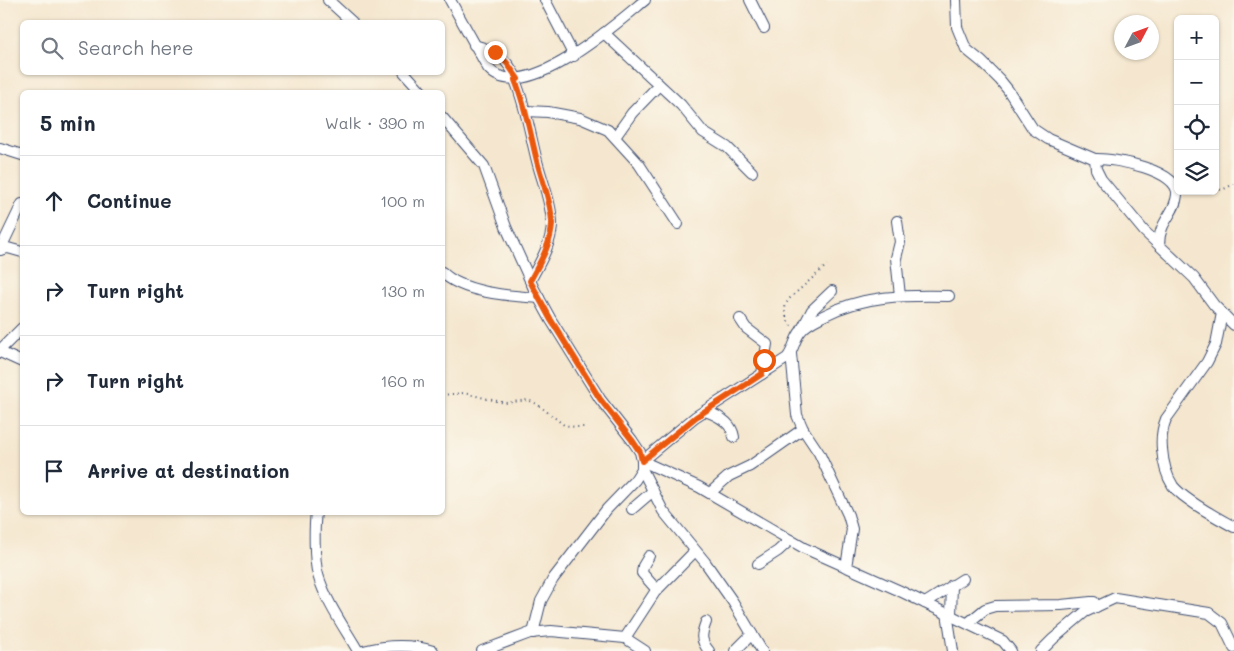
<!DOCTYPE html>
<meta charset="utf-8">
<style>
:root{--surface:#fff;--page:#f6f6f7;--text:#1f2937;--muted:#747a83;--line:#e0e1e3}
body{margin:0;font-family:Mali,sans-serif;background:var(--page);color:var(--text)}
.controls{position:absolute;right:15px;top:15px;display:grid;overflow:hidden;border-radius:8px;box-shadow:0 1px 4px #0004}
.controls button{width:45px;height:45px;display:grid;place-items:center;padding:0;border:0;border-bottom:1px solid var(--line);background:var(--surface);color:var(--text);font:25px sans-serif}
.compass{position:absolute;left:1114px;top:15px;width:45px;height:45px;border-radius:50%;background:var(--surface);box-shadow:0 1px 4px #0004;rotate:49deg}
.stop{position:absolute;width:15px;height:15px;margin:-11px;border:4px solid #ea580c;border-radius:50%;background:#fff}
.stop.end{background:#ea580c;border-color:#fff;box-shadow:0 1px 5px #0008}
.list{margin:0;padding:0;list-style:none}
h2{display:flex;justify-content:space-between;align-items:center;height:65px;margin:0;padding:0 20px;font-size:21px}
h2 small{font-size:16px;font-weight:400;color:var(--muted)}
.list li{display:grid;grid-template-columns:32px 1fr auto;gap:15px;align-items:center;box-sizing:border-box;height:90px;padding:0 20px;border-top:1px solid var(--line)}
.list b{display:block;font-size:19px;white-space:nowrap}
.list em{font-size:16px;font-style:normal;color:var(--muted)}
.icon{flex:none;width:28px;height:28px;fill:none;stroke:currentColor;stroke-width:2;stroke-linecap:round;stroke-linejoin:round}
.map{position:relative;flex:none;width:1234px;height:651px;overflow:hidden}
.search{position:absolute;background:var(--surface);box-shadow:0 1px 4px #0004;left:20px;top:20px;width:425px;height:55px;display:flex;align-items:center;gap:12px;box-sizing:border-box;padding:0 18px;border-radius:8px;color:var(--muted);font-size:19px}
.panel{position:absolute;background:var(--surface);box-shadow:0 1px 4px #0004;left:20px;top:90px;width:425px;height:425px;border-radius:8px}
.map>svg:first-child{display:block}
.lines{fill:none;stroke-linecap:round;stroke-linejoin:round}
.street-casing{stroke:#3c4b6f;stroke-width:12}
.path{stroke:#3c4b6f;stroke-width:2;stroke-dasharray:1 4;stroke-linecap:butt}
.street{stroke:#fff;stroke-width:10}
.route{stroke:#ea580c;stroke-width:6}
</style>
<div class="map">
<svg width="1234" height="651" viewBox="0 0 1234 651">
<rect width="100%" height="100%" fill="#fbf7ec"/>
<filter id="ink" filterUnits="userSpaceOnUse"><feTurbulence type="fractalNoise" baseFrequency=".02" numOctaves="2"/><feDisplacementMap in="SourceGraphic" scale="10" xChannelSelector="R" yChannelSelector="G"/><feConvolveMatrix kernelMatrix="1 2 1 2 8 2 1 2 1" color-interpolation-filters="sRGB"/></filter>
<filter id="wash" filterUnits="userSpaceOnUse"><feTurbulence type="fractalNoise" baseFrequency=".0096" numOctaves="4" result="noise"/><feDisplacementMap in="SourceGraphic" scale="20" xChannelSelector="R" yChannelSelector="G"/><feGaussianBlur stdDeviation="1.12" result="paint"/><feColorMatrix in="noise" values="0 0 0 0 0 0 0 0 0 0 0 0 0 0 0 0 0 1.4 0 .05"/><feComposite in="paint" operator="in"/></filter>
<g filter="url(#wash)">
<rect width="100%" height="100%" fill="#f5e7cf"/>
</g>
<g filter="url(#ink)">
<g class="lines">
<g class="street-casing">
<g id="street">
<path d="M 328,0 L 352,22"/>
<path d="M 450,0 L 488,68 C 522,108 617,23 645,0"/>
<path d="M 545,0 L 574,56"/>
<path d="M 750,0 L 764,28"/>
<path d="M 956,0 L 957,27 L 966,49 L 982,62 L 1000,80 L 1008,90 L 1033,129 L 1048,139 L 1095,159 L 1096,169 L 1101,179 L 1144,231 L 1194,278 L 1214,305 L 1234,325"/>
<path d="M 604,33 L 681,105 L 703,132 L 727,147 L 752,172"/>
<path d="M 474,45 C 498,51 506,58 517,79"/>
<path d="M 404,72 L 422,92"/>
<path d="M 515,80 C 526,107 530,134 537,161 C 542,181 552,204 552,225 C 551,245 539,264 530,281"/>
<path d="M 526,111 L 548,112 L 580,118 L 608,130 L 639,164 L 678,224"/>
<path d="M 442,117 L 484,166 L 506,227 L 534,289 L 551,320 L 600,399 L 632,440 L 640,452 L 642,461 L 642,469 L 635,480 L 607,509 L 553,579 L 541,601 L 533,633"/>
<path d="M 615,137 L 632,113 L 659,85"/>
<path d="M 0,148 L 22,155"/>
<path d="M 1095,159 C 1113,158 1180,170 1177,195 C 1175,215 1159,220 1159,245"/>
<path d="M 897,221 L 900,242 L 896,258 L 900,296"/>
<path d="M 0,250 L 22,204"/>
<path d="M 0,250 L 8,248 L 22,252"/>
<path d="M 442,272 C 462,293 511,296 539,298"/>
<path d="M 949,296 C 905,295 863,295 823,316 C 815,320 806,324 801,331 C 794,339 794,350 787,358 L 695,417 L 642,461 L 699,487 L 804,548 L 898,590 L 1003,641 L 1011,651"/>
<path d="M 1222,313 L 1216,344 L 1207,362 L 1166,419 C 1162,429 1161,439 1162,449 C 1163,462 1166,475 1173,486 C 1184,500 1218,518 1234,527"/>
<path d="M 740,319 L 746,328 L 767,344 L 762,374"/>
<path d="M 802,329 L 812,310 L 832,291"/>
<path d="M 0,350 L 22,328"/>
<path d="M 0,352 L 22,362"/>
<path d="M 791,354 L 797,415 L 803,429 L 819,453 L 848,515 L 852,529 L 846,567"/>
<path d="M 705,411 C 717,415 732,423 734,437"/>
<path d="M 642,469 L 663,511 L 705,562 L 733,602 L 762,651"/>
<path d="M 710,493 L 729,476 L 750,466 L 803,429"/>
<path d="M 632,509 L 653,491"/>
<path d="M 316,512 C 314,528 314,560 318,575 C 326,602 344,627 358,651"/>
<path d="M 649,556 L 643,566 L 642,573 L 657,590"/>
<path d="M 758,564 L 778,551 L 790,540"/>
<path d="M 925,603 L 963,579"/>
<path d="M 947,613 L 953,651"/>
<path d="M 951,615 L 952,585"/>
<path d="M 706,622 C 701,635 700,640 709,651"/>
<path d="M 968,623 L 985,609 L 995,606 L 1061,605 L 1091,602 L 1094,602 L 1096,607"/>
<path d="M 625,638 L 655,592 L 695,551"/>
<path d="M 363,651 C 386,645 409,643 433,651"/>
<path d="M 482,651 L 530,633 L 551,631 L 625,638 L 645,651"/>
<path d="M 735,651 L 752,634"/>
<path d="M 1041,651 L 1053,639 L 1085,612 L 1115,598 L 1209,613 L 1222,623 L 1234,648"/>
</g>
</g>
<g class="path">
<path d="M 1215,189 L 1222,190 L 1234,184"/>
<path d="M 791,326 C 785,316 782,309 789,299 L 827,265"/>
<path d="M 442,395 L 464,393 L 505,403 L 528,400 L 537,404 L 564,425 L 575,427 L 586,427"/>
</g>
<use href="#street" class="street"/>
</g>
</g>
<g class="lines" filter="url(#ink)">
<path class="route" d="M 495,52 L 507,63 L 518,79 L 515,80 C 526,107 530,133 537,161 C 542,181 552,204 552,224 C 551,245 539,264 530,281 L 551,320 L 600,399 L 632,440 L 640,452 L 642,461 L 696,417 L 762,374 L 764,360"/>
</g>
</svg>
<div class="controls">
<button>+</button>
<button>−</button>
<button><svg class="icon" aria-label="locate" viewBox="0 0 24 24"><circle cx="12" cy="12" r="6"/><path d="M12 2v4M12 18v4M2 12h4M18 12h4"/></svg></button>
<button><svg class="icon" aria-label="layers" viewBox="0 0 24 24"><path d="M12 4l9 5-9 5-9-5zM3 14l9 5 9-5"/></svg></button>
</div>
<svg class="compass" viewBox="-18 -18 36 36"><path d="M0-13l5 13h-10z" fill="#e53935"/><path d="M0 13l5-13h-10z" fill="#747a83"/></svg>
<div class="stop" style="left:764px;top:360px"></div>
<div class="stop end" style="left:495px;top:52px"></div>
<div class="search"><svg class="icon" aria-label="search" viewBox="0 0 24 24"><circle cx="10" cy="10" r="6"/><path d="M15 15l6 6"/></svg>Search here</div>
<section class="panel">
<h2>5 min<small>Walk · 390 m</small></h2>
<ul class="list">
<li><svg class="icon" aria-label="ahead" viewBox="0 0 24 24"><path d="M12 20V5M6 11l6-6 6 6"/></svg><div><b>Continue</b></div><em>100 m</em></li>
<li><svg class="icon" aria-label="right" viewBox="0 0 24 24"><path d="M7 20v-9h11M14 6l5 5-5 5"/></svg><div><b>Turn right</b></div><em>130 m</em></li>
<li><svg class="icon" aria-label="right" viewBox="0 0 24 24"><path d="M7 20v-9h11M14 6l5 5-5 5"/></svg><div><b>Turn right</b></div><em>160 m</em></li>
<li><svg class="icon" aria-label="arrive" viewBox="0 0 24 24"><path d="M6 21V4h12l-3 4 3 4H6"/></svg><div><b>Arrive at destination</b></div></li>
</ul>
</section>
</div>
